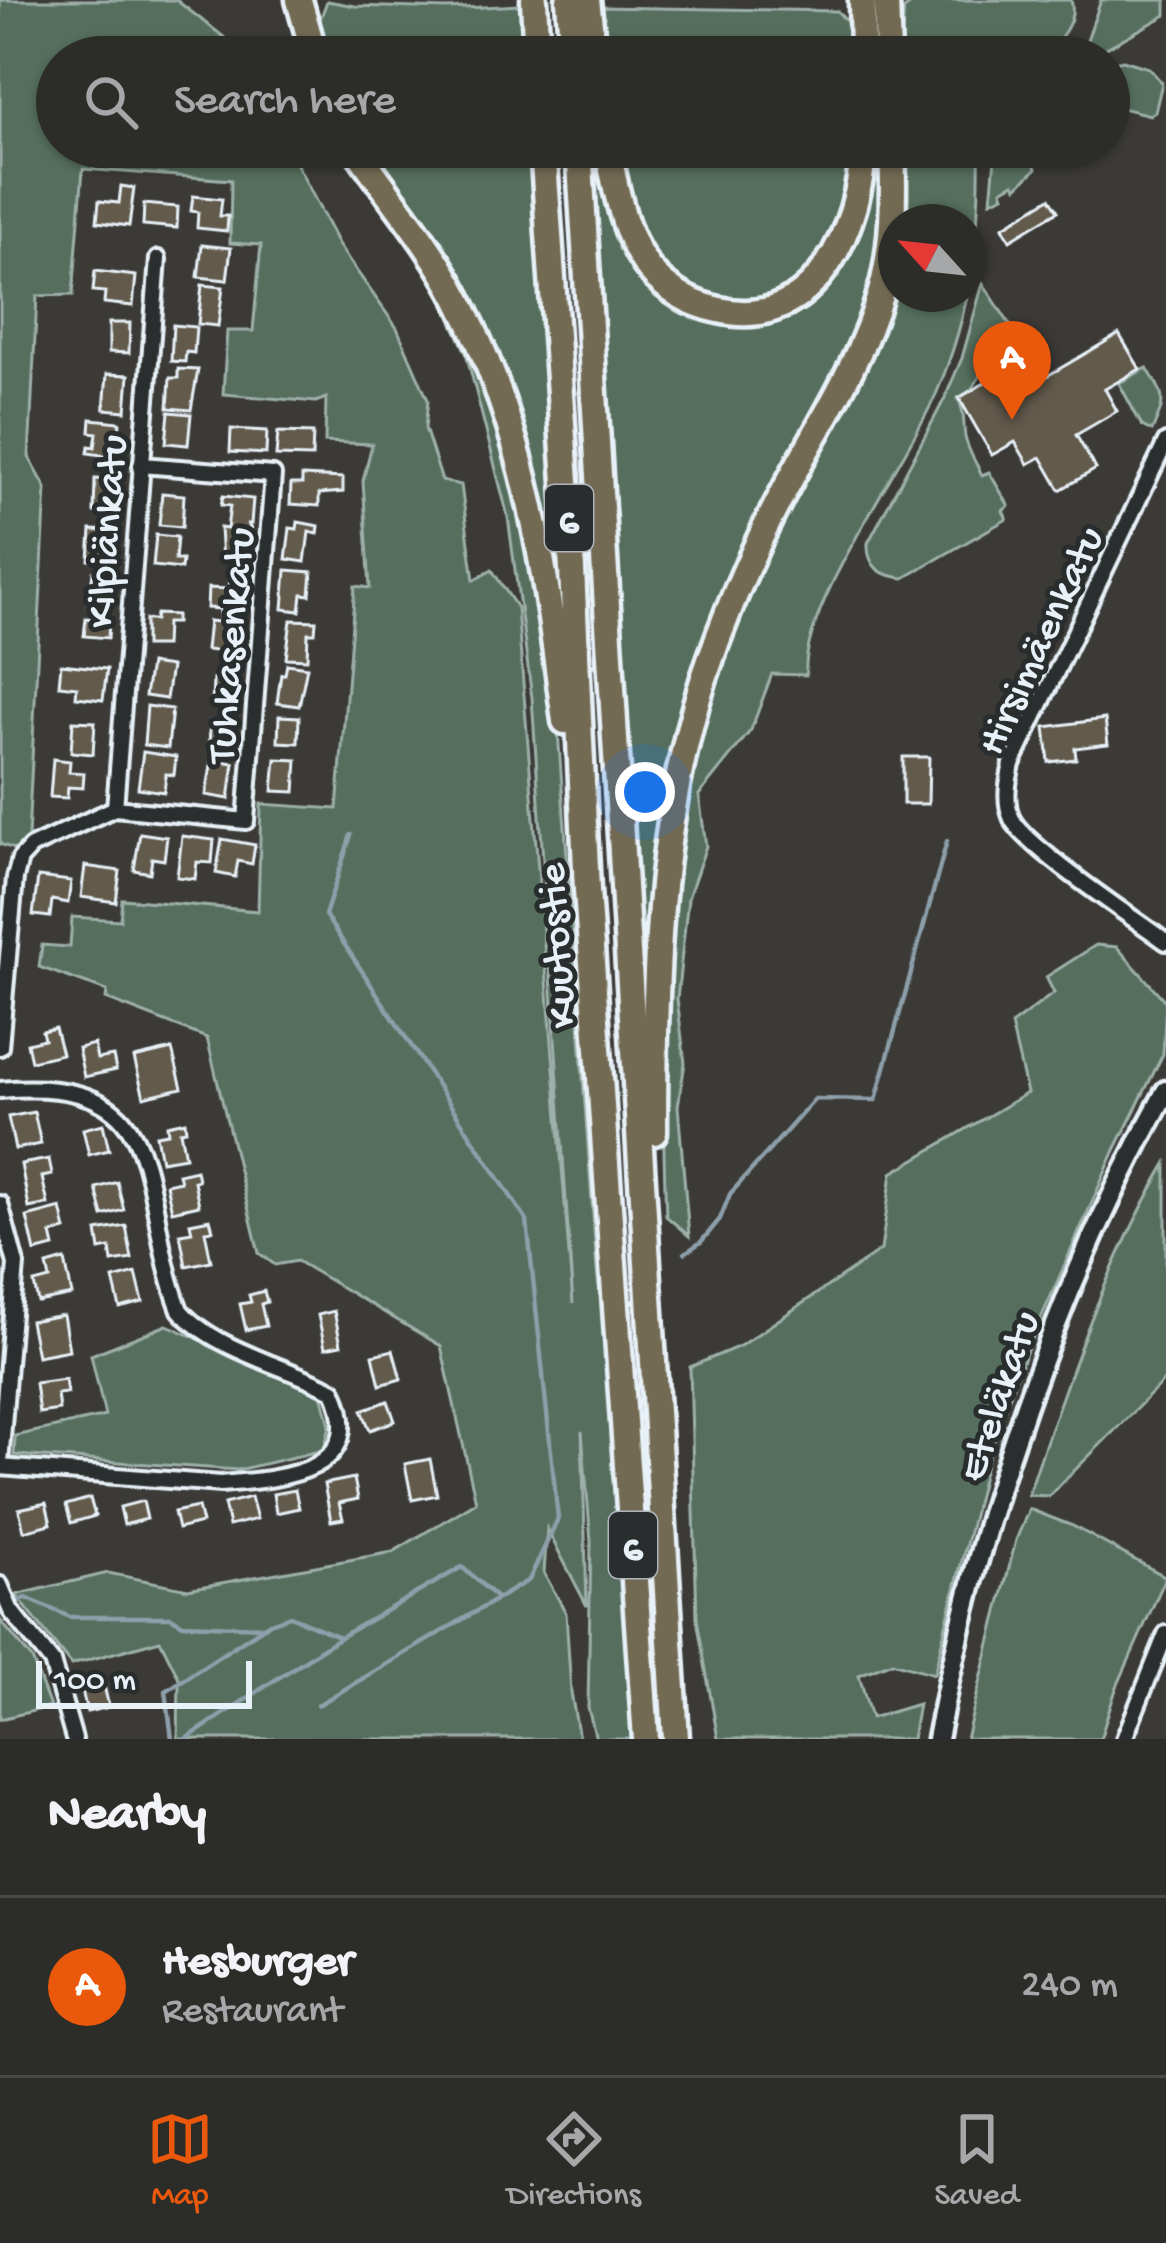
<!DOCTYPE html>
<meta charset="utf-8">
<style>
:root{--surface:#2c2c29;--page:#383835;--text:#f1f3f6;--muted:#a6a7a8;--line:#484846;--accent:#ea580c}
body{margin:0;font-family:"Gochi Hand",sans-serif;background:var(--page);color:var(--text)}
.compass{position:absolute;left:878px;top:204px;width:108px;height:108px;border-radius:50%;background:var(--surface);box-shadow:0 3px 9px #0004;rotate:297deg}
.scale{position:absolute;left:36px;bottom:30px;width:216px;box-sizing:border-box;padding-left:12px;border:6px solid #e8f1f8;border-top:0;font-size:33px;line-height:42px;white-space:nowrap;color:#e8f1f8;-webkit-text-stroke:9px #2a2d2e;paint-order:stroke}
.you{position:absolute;left:645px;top:792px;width:42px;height:42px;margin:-30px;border:9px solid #fff;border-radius:50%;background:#1a73e8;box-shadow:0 0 0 18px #1a73e833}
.badge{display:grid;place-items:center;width:78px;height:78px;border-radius:50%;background:var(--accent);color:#fff;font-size:39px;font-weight:700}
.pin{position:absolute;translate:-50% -99px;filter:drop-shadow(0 3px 6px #0008)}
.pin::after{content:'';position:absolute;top:63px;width:42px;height:36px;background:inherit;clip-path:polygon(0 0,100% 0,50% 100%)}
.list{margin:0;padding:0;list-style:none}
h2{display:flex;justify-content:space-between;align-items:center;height:156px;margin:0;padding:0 48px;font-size:51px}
h2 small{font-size:39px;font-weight:400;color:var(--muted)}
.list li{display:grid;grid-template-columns:78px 1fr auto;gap:36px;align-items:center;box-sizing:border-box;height:180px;padding:0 48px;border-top:3px solid var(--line)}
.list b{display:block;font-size:45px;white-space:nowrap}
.list p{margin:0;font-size:39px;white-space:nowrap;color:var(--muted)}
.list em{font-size:39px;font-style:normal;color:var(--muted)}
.icon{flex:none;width:66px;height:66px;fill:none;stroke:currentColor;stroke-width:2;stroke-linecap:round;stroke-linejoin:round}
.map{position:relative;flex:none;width:1166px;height:1739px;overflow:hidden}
.search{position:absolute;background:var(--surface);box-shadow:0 3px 9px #0004;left:36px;right:36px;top:36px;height:132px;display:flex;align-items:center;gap:30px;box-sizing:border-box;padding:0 42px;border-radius:66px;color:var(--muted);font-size:45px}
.sheet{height:336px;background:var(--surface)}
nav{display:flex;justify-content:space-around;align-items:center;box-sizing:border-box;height:168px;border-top:3px solid var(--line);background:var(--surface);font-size:33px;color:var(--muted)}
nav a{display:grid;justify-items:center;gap:6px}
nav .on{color:var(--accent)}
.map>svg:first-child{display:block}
.green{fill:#546e5d;stroke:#9eb0aa;stroke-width:3}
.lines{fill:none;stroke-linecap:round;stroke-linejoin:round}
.stream{stroke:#8d9faa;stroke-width:4.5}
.building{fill:#625a4b;stroke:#e8f1f8;stroke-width:3}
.minor-casing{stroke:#e8f1f8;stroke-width:22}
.secondary-casing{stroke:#e8f1f8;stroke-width:27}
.trunk-casing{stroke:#e8f1f8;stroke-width:33}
.minor{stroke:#2a2d2e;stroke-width:14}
.secondary{stroke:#2a2d2e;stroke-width:18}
.trunk{stroke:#736b52;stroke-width:24}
.labels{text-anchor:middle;stroke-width:10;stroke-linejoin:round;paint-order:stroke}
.shield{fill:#2a2d2e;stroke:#afb6bb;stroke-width:3}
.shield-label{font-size:39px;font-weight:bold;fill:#e8f1f8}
.street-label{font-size:42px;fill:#e8f1f8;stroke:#2a2d2e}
</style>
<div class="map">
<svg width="1166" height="1739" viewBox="0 0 1166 1739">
<rect width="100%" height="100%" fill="#3b3a37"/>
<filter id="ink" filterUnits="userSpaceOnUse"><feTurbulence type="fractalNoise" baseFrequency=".00833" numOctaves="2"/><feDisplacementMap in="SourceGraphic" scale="24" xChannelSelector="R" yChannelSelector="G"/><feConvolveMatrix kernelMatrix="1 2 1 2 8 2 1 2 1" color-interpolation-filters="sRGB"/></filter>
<g filter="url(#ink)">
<g class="green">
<path d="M 0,0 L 176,0 L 224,37 L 240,57 L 57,57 L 57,147 L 288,147 L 339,246 L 397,328 L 428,400 L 425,428 L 442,481 L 461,485 L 474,580 L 492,570 L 517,608 L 573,1304 L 532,698 L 508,517 L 466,353 L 426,263 L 467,336 L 499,416 L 523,513 L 557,717 L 597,1271 L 610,1373 L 633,1739 L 596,1739 L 588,1708 L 591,1542 L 582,1431 L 587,1606 L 547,1529 L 544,1573 L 566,1613 L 571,1692 L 579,1739 L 178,1739 L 179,1678 L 160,1640 L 71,1665 L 16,1595 L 108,1573 L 188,1589 L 393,1552 L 476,1502 L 441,1346 L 297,1261 L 275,1265 L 259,1253 L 207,1038 L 106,999 L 107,991 L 39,967 L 42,945 L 70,947 L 72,917 L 120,920 L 122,899 L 258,911 L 261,804 L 337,809 L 355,586 L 370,588 L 363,481 L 372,444 L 325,442 L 326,398 L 316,402 L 223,394 L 227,331 L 253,331 L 261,245 L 230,243 L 231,180 L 83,169 L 73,295 L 37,296 L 29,457 L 46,488 L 28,837 L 16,850 L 0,844 Z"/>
<path d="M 916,0 L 1071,0 C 1078,22 1058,41 1044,57 L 900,57 L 904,9 Z"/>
<path d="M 1101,0 L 1166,0 L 1166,15 L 1090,57 L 1081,57 Z"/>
<path d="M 327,1 L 355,6 L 447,9 L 520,5 L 524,57 L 326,57 L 320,20 Z"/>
<path d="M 597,7 L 837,11 L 847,22 L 855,57 L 605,57 Z"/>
<path d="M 1123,60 L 1149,68 L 1162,83 L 1155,112 L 1150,115 L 1122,108 L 1109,116 L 1109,63 Z"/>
<path d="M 370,147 L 530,147 L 555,476 L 560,613 C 536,465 508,340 421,213 C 406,190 386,170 370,147 Z"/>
<path d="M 593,147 L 600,147 L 620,237 L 698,316 C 732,309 788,303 818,290 C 859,273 870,186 874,147 L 884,147 L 880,255 L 855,342 L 712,627 L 646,1016 Z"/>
<path d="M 620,147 L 855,147 C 855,159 856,172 853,184 C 849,202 827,254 816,268 C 766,329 671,303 641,237 C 629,210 625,176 620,147 Z"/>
<path d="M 903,147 L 979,147 C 981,233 971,312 937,392 C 907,462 800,606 806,675 L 772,674 L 751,730 L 699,795 L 706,846 L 688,898 L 677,999 L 685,1063 L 678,1106 L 689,1236 L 666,1216 C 657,998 667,772 756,569 C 786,502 829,441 863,377 C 878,347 887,313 896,282 L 896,294 L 968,294 L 968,222 L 904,222 Z"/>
<path d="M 996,147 L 1030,147 L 1036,169 L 1017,187 L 1014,183 L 1002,190 L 1004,195 L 991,201 Z"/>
<path d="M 983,283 L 1019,339 L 994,355 L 971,390 L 958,398 C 965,412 963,422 965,437 C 968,451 976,463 982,475 L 989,472 L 1009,506 L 1003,511 L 1007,519 L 904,578 C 881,576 867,567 868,543 L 944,400 L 962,358 Z"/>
<path d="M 1147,368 C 1166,398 1166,399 1152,431 L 1142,426 L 1119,383 Z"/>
<path d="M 1096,945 L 1117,947 L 1166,1002 L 1163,1054 L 1115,1150 L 1019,1369 L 986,1463 L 934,1674 L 892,1662 L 859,1675 L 871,1718 L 918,1704 L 912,1739 L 718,1739 L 697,1619 L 690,1367 L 740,1346 L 881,1250 L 892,1173 L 1027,1093 L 1011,1025 L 1054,993 L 1046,977 Z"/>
<path d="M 1166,1164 L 1166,1379 L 1049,1496 L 1028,1495 C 1067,1381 1104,1268 1166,1164 Z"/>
<path d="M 167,1325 L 322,1394 L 330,1425 L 324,1450 L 238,1470 L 14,1455 L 15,1436 L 105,1416 L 91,1355 Z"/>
<path d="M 1029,1509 L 1073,1526 L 1166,1577 L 1116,1689 L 1100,1739 L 966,1739 L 1016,1540 Z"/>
<path d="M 0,1620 L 32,1659 L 50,1707 L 0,1719 Z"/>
</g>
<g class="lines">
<g class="stream">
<path d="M 685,1253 L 701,1242 L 720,1219 L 730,1194 L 815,1099 L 876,1100 L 947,841"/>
<path d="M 13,1603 L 26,1598 L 70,1617 L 171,1617 L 183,1624 L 264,1627"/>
<path d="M 318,1705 L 529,1580 L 558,1519 L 527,1221 L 325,915 L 351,835"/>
<path d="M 172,1739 L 166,1691 L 270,1623 L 290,1616 L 340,1637"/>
<path d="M 186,1739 L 340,1637 L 462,1567 L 497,1598"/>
</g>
</g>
<g class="building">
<path d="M 121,186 L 134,188 L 129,226 L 97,222 L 99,201 L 119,203 Z"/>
<path d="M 193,196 L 222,199 L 220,216 L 228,216 L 227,231 L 197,228 L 198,212 L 191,211 Z"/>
<path d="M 1050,198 L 1058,211 L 1010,240 L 1003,227 Z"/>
<path d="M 144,204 L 178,207 L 177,228 L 143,225 Z"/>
<path d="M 202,245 L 231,248 L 227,280 L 198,277 Z"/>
<path d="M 95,271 L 136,276 L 133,306 L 104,303 L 105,292 L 93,291 Z"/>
<path d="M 202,285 L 223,287 L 218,326 L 198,324 Z"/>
<path d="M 109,323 L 130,323 L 129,353 L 109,352 Z"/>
<path d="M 173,325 L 196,327 L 194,353 L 186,352 L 185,362 L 171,361 Z"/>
<path d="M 1119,334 L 1140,369 L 1105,389 L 1117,411 L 1076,435 L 1096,469 L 1060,490 L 1041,457 L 1028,464 L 1015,442 L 992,455 L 959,398 L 1017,364 L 1030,386 Z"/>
<path d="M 178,369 L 198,370 L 191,410 L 168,408 L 170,378 L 178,378 Z"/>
<path d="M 107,374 L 129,375 L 126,411 L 104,409 Z"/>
<path d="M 169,412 L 191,414 L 188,445 L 166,443 Z"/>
<path d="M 91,419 L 120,422 L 116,457 L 88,453 L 89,446 L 95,447 L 97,433 L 90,432 Z"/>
<path d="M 231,429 L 267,431 L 266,454 L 230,452 Z"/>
<path d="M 278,432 L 313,433 L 312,457 L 276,456 Z"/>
<path d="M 302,476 L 343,478 L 343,492 L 319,494 L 319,506 L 290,504 L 291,484 L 302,484 Z"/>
<path d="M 95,479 L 114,480 L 112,513 L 94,512 Z"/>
<path d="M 162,493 L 184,495 L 182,527 L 159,525 Z"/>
<path d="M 223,496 L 253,499 L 251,524 L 248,524 L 251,529 L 247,564 L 222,561 L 220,528 L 227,529 L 230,506 L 221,505 Z"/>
<path d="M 298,522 L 319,526 L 318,534 L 309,532 L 305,562 L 286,559 L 290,528 L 297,529 Z"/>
<path d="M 91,530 L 111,531 L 110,549 L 118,550 L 117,562 L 89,560 Z"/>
<path d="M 156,535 L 177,537 L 175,560 L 182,560 L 181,569 L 153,566 Z"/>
<path d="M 286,570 L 312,572 L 310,595 L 302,594 L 300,611 L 283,609 Z"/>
<path d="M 93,572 L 114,575 L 109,610 L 88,606 Z"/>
<path d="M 230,577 L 254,579 L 253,593 L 241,593 L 240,620 L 220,619 L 220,609 L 207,608 L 208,588 L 229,589 Z"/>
<path d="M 156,614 L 176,615 L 176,623 L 166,623 L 165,646 L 145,646 L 145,620 L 155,620 Z"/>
<path d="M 86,618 L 109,620 L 108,638 L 84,636 Z"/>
<path d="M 291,620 L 316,621 L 315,633 L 308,633 L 307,659 L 286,658 Z"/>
<path d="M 209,621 L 239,624 L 236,653 L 206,650 Z"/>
<path d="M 61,664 L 107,669 L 103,700 L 76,697 L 77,687 L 59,685 Z"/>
<path d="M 150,664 L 171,667 L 166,699 L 145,696 Z"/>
<path d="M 224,664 L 239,664 L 238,707 L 212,706 L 213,679 L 223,679 Z"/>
<path d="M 287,664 L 307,667 L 299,706 L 277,703 L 281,674 L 285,674 Z"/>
<path d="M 147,706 L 172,709 L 168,748 L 144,745 Z"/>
<path d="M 279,716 L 299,717 L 298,743 L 278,742 Z"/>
<path d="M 1105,719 L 1108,744 L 1075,748 L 1076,759 L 1049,762 L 1045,727 Z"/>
<path d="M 73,721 L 95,722 L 93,754 L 71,752 Z"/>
<path d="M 210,721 L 231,721 L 231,752 L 209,752 Z"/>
<path d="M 143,752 L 176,757 L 174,775 L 166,774 L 164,792 L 138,788 Z"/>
<path d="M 903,757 L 929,757 L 928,804 L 903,804 Z"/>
<path d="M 53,759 L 70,761 L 69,772 L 84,773 L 83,788 L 68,787 L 67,798 L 50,797 Z"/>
<path d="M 276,759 L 297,760 L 295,792 L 273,791 Z"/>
<path d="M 212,760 L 234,763 L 229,799 L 206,795 Z"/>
<path d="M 140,833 L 167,837 L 164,860 L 152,858 L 150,873 L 134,870 Z"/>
<path d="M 182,836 L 214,840 L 212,863 L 197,862 L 195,879 L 177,877 Z"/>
<path d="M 222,839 L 255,845 L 252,864 L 238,861 L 235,877 L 216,873 Z"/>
<path d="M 85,866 L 120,871 L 116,902 L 81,897 Z"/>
<path d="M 38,877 L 71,881 L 68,903 L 52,900 L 50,917 L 33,915 Z"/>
<path d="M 55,1028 L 62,1054 L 31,1061 L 27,1043 L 44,1039 L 42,1031 Z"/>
<path d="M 94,1044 L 97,1059 L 113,1056 L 116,1070 L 84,1077 L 78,1048 Z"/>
<path d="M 172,1049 L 182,1088 L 144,1097 L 134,1058 Z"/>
<path d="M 34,1112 L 41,1144 L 15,1149 L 8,1117 Z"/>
<path d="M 185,1121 L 186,1130 L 180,1131 L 185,1157 L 161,1161 L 156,1135 L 168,1133 L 167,1125 Z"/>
<path d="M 103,1124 L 109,1150 L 89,1155 L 83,1129 Z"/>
<path d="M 49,1159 L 52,1175 L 42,1177 L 48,1204 L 29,1208 L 21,1164 Z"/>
<path d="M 196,1170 L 198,1180 L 194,1181 L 199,1205 L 172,1211 L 166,1184 L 180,1181 L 178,1174 Z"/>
<path d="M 117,1182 L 124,1210 L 103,1216 L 96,1188 Z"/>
<path d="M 61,1208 L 66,1230 L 51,1234 L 54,1247 L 35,1252 L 27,1217 Z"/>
<path d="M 210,1219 L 213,1230 L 205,1231 L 211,1261 L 186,1266 L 180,1234 L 192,1232 L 190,1223 Z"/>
<path d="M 126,1226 L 132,1259 L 112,1262 L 110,1248 L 100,1250 L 97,1231 Z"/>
<path d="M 65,1260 L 72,1295 L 38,1302 L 34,1283 L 50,1279 L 47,1265 Z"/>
<path d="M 136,1273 L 143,1302 L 120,1308 L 113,1279 Z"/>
<path d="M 264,1291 L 267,1302 L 261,1304 L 266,1326 L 246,1330 L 240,1304 L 251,1302 L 249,1295 Z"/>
<path d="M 334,1311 L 341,1345 L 325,1348 L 318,1315 Z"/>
<path d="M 63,1315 L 69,1350 L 37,1356 L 30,1321 Z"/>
<path d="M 393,1350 L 401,1379 L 380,1385 L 373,1355 Z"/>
<path d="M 65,1379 L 67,1393 L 57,1394 L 59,1410 L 39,1413 L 35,1383 Z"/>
<path d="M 388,1401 L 395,1421 L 370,1430 L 362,1410 Z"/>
<path d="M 430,1459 L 437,1495 L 412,1500 L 405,1464 Z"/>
<path d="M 354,1478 L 358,1499 L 339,1503 L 343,1519 L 331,1521 L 324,1484 Z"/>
<path d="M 295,1490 L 299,1508 L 276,1513 L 273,1494 Z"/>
<path d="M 251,1497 L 257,1519 L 229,1526 L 224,1504 Z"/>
<path d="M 90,1498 L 95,1516 L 71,1523 L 66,1505 Z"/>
<path d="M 143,1501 L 147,1519 L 124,1525 L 120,1507 Z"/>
<path d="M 46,1503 L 51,1524 L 24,1531 L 19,1509 Z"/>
<path d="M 198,1507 L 202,1523 L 178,1529 L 174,1512 Z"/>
<path d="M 102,1677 L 109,1707 L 87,1712 L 80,1682 Z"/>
</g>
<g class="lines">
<g class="minor-casing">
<g id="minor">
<path d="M 1166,442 L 1012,764 C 1008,781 1004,801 1012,819 C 1026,847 1135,919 1166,942"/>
<path d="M 115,808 L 158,259"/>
<path d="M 0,1047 L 15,878 L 20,859 L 31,847 L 115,808 L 246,821 L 273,475 L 141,465"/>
<path d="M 0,1090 C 180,1074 135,1194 180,1310 C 212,1349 289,1367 334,1391 C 370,1474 279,1479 221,1484 L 0,1467"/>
<path d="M 0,1204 L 16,1264 L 0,1463"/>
<path d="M 0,1585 L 11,1611 L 52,1662 L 74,1739"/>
<path d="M 1124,1739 L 1166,1634"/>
</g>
</g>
<g class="secondary-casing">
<path id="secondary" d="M 937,1739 C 979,1515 1055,1291 1166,1091"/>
</g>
<g class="trunk-casing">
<g id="trunk">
<path d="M 299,0 L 315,57"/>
<path d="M 534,0 L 537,57"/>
<path d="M 569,0 L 573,57"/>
<path d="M 587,0 L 594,57"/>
<path d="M 862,0 L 863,57"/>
<path d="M 886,0 L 888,57"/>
<path d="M 355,147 C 389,197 430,244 458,298 C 527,431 546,574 565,721"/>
<path d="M 543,147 L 572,569 L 587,890 L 646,1739"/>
<path d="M 579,147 L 676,1739"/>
<path d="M 607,147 C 616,187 623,236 649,269 C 668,292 691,304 719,310 C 816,333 861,224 863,147"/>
<path d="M 654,1132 C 654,982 657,825 703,681 C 726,611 755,544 790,480 C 823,419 862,359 881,292 C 894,247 894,194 892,147"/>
</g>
</g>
<use href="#minor" class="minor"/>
<use href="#secondary" class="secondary"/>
<use href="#trunk" class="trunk"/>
</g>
</g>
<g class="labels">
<g class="shield">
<rect x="545" y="485" width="48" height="66" rx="9"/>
<rect x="609" y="1512" width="48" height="66" rx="9"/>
</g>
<g class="shield-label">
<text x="569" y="532">6</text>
<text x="633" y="1559">6</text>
</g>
<g class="street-label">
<text transform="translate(103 531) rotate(-86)" y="15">Kilpiänkatu</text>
<text transform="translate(1037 639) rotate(-65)" y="15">Hirsimäenkatu</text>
<text transform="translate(227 645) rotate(-85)" y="15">Tuhkasenkatu</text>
<text transform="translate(553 946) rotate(-94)" y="15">Kuutostie</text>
<text transform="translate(995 1395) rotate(-71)" y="15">Eteläkatu</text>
</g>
</g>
</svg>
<svg class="compass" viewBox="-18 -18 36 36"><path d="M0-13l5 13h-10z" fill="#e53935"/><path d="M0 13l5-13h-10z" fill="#a6a7a8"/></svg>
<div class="scale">100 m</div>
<div class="you"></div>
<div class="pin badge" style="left:1012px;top:420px">A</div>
<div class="search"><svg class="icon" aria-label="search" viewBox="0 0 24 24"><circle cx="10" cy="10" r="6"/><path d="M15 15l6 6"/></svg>Search here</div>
</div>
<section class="sheet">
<h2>Nearby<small></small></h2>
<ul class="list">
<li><span class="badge">A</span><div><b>Hesburger</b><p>Restaurant</p></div><em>240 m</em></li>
</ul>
</section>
<nav>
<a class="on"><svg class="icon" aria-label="map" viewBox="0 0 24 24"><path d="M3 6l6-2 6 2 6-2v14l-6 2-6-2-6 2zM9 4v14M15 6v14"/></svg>Map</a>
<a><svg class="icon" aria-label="directions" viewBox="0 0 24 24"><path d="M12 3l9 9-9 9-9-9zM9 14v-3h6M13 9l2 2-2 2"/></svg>Directions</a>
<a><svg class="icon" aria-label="saved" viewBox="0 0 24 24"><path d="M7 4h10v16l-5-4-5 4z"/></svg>Saved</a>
</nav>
